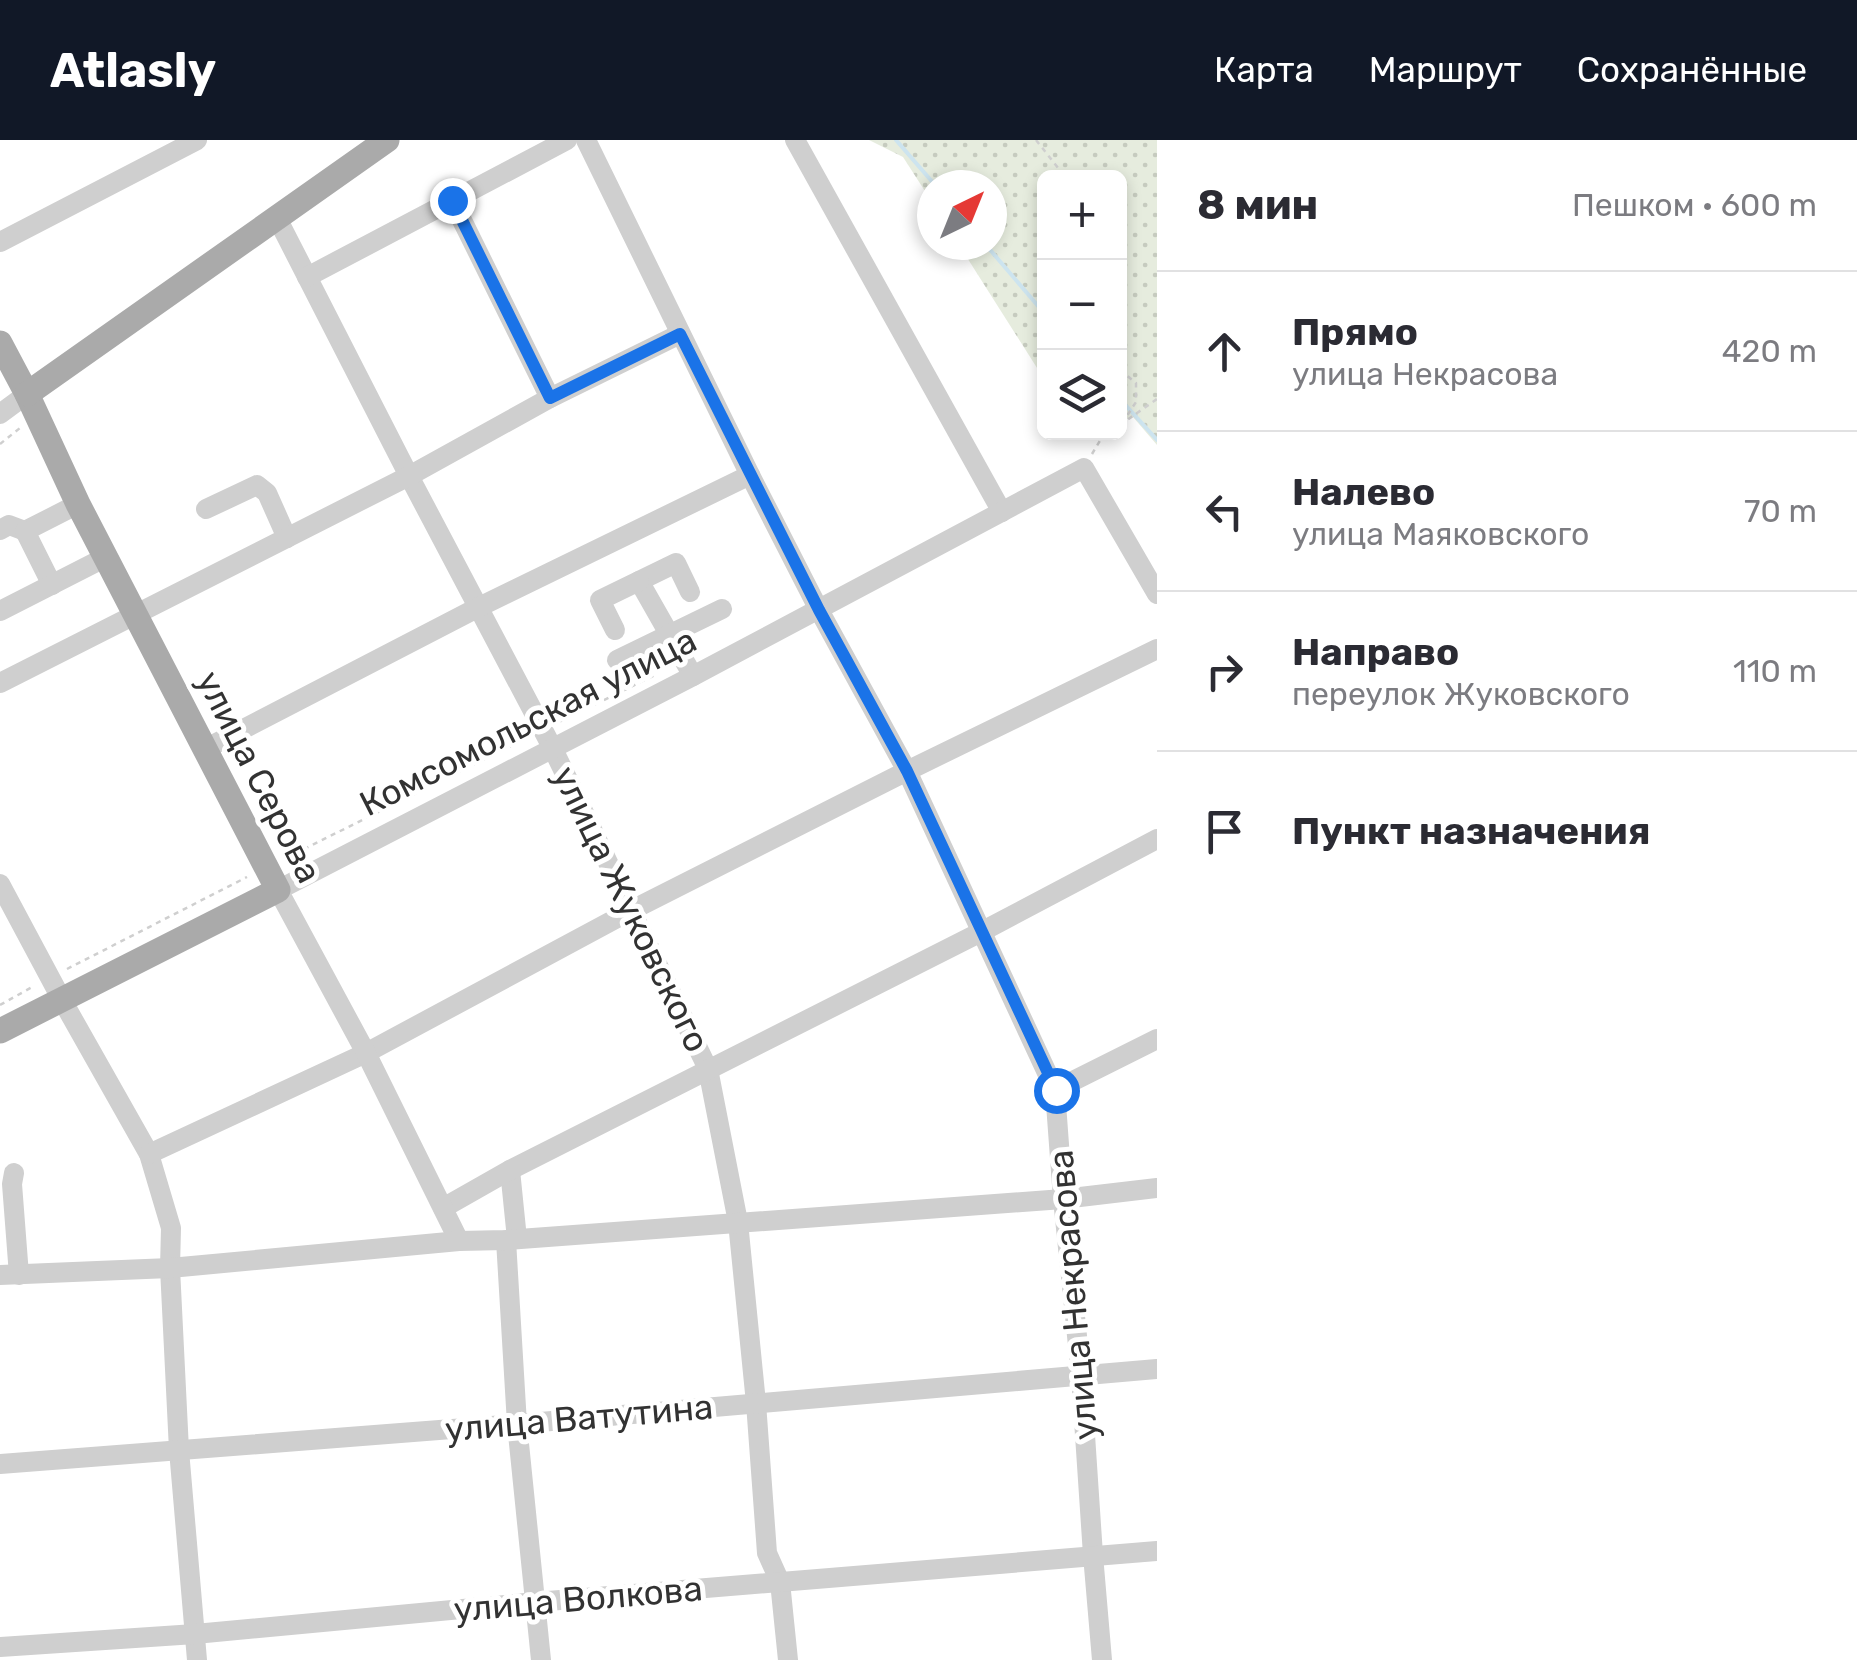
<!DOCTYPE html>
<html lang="ru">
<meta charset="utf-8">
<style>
:root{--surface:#fff;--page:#f2f2f3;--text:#2b2b33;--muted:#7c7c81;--line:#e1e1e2;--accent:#111827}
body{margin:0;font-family:Rubik,sans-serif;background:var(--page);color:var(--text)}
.controls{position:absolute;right:30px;top:30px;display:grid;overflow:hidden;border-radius:15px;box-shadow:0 5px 15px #0003}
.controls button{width:90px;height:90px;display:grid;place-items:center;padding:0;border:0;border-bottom:2px solid var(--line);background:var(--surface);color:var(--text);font:50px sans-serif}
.compass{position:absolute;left:917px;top:30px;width:90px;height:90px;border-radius:50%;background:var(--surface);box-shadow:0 5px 15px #0003;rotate:43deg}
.stop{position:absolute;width:30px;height:30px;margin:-22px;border:8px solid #1a73e8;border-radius:50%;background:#fff}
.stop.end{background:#1a73e8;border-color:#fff;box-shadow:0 2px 10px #0008}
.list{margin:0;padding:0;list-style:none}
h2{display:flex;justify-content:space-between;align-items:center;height:130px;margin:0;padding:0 40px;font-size:42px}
h2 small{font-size:32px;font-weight:400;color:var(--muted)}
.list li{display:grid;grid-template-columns:65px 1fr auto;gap:30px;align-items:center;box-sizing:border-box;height:160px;padding:0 40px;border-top:2px solid var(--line)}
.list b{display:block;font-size:38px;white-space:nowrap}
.list p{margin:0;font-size:32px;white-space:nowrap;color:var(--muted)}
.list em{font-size:32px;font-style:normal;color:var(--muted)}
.icon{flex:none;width:55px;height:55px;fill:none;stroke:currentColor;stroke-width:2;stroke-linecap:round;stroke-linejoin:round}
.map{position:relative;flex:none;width:1157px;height:1520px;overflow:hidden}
header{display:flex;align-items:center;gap:60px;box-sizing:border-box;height:140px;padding:0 50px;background:var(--accent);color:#fff}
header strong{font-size:48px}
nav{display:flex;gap:55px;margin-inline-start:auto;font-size:35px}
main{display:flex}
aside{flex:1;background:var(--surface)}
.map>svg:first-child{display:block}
.green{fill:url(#green-dots)}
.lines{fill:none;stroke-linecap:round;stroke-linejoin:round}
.stream{stroke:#cde4ef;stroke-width:4}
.path{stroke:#cfcfcf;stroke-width:2.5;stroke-dasharray:5 5;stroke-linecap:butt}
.minor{stroke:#cfcfcf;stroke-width:20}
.major{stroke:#aaa;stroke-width:25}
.route{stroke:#1a73e8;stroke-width:12}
.labels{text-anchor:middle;stroke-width:10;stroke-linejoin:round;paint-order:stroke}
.street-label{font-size:35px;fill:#323232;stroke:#fff}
</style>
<header>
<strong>Atlasly</strong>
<nav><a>Карта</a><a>Маршрут</a><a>Сохранённые</a></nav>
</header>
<main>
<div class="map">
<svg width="1157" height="1520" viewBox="0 0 1157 1520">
<defs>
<pattern id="green-dots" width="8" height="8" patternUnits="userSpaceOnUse" patternTransform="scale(2.5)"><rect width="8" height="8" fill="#e6ecde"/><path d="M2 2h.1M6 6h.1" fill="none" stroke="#c6cbbf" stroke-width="1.8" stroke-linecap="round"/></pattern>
</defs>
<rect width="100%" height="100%" fill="#fff"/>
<path class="green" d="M 869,0 L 1157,0 L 1157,305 L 1133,277 L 1120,281 L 1120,38 L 1044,38 L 1044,239 L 959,105 L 992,105 L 992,45 L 932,45 L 932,62 L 903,17 Z"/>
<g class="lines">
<g class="stream">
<path d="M 896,0 L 935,45"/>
<path d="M 986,105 L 1044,173"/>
<path d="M 1120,259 L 1157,300"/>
</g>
<g class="path">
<path d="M 1036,0 L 1066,38"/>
<path d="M 1120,230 L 1136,243 L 1136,262 L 1123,282"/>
<path d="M 1120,285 L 1157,259"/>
<path d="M 0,304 L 20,288"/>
<path d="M 1092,314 L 1101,299 L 1109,292"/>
<path d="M 559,582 L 655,535"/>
<path d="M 286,718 L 529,597"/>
<path d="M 67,829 L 247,737"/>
<path d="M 0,865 L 34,846"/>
</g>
<g class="minor">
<path d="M 586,0 L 750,335 L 819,470 L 907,631 L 1055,950 L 1063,1059 L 1081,1235 L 1093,1415 L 1102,1520"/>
<path d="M 795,0 L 1002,372"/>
<path d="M 452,60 L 550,258"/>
<path d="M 277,78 L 409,336 L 553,609 L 708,929 L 738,1082 L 756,1263 L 767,1413 L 780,1442 L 788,1520"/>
<path d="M 0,102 L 197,0"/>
<path d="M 307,137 L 567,0"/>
<path d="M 0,274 L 27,254"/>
<path d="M 206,369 L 257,345 L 267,353 L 287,398"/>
<path d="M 0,390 L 9,385 L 25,391 L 78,364"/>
<path d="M 25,391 L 52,445"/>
<path d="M 690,452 L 676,423 L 639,441 L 693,536"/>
<path d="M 0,471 L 106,417"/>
<path d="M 615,490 L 600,460 L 639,441"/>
<path d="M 617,520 L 722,469"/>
<path d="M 0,543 L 409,336 L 550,258 L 680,194"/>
<path d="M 205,609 L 477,468 L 750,335"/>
<path d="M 0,744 L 62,860 L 149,1014 L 171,1088 L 170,1128 L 179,1310 L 197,1520"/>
<path d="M 1055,950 L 1157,899"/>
<path d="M 149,1014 L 366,913 L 632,770 L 907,631 L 1157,509"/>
<path d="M 510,1030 L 517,1099"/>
<path d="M 14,1033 L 12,1044 L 19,1135"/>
<path d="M 443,1068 L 510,1030 L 981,792 L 1157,699"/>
<path d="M 506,1100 L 517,1284 L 541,1520"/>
<path d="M 459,1101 L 366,913 L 278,750 L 693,536 L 1084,328 L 1157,454"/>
<path d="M 0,1135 L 170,1128 L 459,1101 L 506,1100 L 1063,1059 L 1157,1048"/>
<path d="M 0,1324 L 517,1284 L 1157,1229"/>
<path d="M 0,1507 L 195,1494 L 536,1462 L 1157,1411"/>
</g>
<g class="major">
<path d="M 0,203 L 27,254 L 78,364 L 278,750 L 0,891"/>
<path d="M 27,254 L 387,0"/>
</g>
</g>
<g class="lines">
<path class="route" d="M 452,60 L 550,258 L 680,194 L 819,470 L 907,631 L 1056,950"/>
</g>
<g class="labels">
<g class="street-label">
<text transform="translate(528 582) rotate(-27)" y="12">Комсомольская улица</text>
<text transform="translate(259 637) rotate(63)" y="12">улица Серова</text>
<text transform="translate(631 769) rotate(64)" y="12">улица Жуковского</text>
<text transform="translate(1073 1155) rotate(-95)" y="12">улица Некрасова</text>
<text transform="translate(579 1278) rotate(-5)" y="12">улица Ватутина</text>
<text transform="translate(578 1459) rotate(-5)" y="12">улица Волкова</text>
</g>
</g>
</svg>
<div class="controls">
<button>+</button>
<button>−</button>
<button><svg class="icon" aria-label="layers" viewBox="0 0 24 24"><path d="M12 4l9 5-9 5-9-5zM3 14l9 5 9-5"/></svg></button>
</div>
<svg class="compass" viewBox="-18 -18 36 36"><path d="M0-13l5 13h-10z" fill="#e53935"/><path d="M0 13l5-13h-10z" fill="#7c7c81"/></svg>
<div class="stop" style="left:1056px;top:950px"></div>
<div class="stop end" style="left:452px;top:60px"></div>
</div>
<aside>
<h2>8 мин<small>Пешком · 600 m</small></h2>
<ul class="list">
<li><svg class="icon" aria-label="ahead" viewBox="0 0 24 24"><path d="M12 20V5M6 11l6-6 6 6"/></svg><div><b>Прямо</b><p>улица Некрасова</p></div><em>420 m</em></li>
<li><svg class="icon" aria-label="left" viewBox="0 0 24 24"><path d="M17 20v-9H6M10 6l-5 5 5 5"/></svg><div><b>Налево</b><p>улица Маяковского</p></div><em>70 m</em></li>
<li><svg class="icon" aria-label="right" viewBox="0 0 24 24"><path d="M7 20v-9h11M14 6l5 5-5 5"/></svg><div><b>Направо</b><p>переулок Жуковского</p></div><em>110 m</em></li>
<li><svg class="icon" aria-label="arrive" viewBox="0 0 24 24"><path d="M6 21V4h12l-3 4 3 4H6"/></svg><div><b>Пункт назначения</b></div></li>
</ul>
</aside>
</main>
